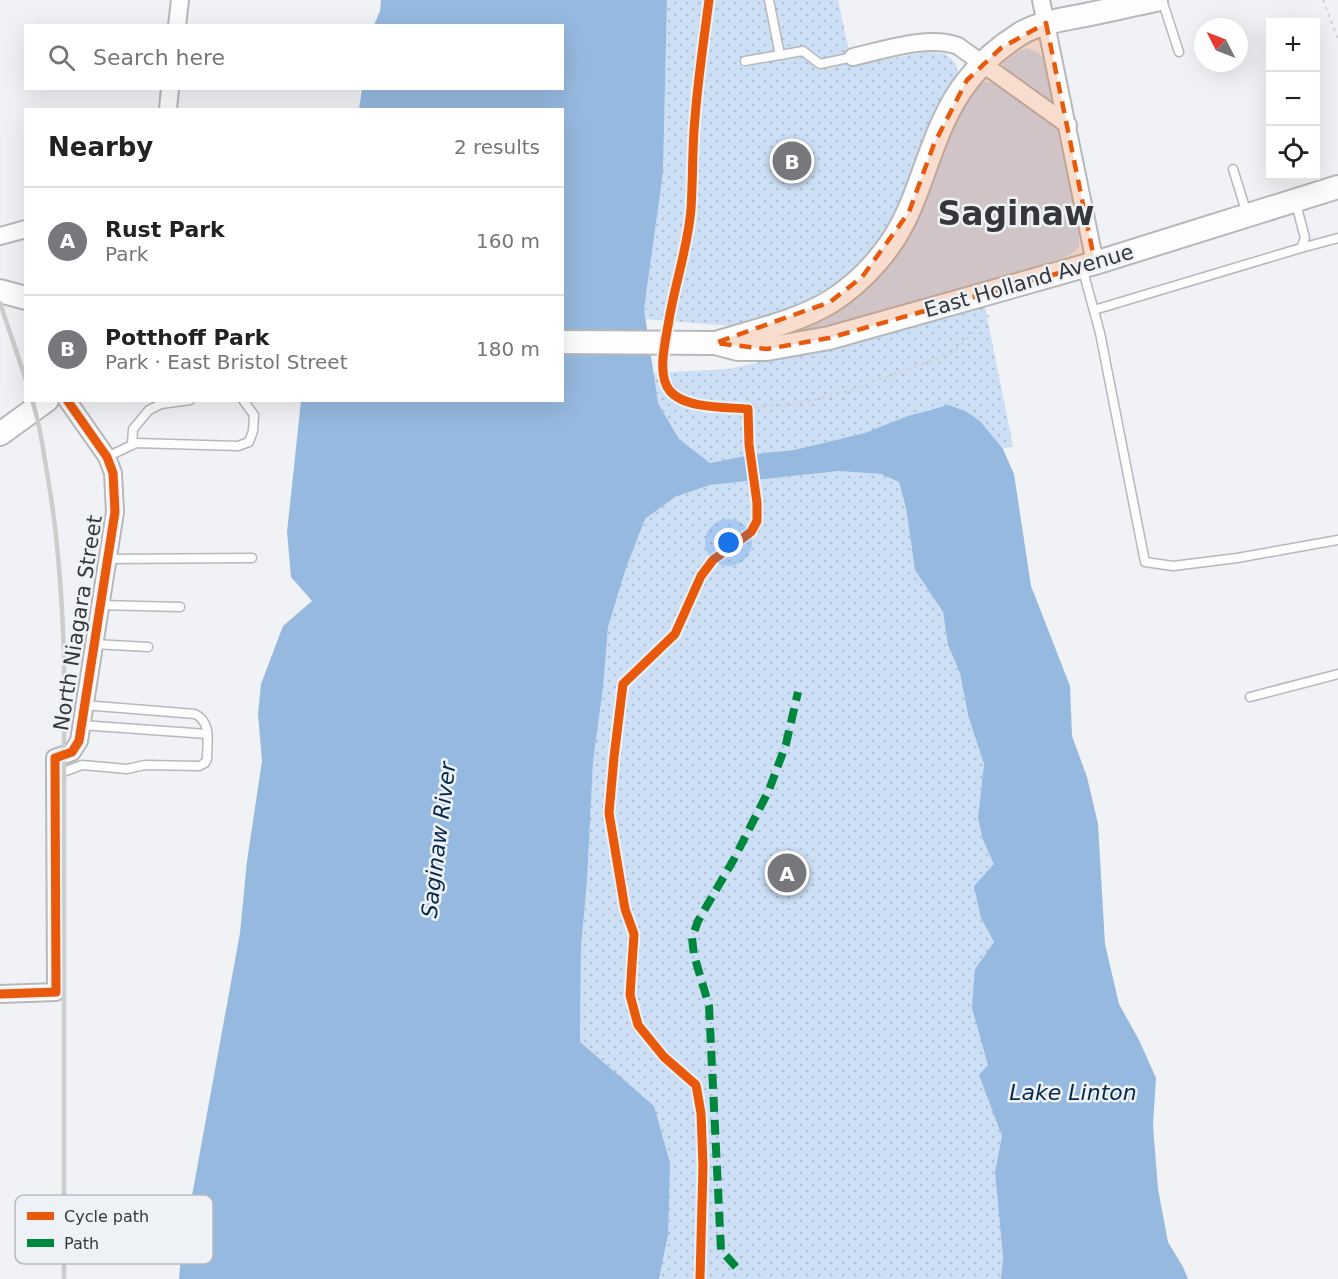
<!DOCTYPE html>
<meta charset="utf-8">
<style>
:root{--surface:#fff;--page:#f2f2f2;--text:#222;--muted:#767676;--line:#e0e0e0;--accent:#77787b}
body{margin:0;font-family:"DejaVu Sans",sans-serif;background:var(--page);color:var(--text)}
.controls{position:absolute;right:18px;top:18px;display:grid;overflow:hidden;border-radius:0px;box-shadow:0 6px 24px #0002}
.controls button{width:54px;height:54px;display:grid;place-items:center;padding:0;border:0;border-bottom:2px solid var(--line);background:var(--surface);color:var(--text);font:30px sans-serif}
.compass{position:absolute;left:1194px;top:18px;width:54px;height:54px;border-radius:50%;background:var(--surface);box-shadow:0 6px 24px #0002;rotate:312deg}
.you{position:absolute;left:729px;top:543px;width:21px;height:21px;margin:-15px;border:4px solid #fff;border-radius:50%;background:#1a73e8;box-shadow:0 0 0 9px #1a73e833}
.badge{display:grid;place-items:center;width:39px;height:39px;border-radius:50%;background:var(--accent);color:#fff;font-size:20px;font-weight:700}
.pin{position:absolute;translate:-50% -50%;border:3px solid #fff;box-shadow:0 2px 6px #0006}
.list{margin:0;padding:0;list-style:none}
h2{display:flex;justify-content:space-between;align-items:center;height:78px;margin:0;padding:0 24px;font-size:26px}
h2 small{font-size:20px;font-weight:400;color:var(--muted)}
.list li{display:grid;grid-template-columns:39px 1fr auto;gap:18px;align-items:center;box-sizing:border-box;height:108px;padding:0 24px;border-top:2px solid var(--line)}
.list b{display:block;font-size:22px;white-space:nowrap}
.list p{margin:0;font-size:20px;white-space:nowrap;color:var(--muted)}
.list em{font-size:20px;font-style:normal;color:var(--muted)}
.icon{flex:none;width:33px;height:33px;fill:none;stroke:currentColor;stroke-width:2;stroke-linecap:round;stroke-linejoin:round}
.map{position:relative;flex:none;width:1338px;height:1279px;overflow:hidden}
.search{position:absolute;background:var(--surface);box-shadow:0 6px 24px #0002;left:24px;top:24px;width:540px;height:66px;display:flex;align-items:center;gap:15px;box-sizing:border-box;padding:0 21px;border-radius:0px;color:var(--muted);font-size:22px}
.panel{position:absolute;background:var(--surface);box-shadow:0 6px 24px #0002;left:24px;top:108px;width:540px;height:294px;border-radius:0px}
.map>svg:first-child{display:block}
.green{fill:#ccdff5}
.park{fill:url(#park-dots)}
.water{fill:#96b9df}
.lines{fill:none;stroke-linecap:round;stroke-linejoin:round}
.lane-casing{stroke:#b6b8ba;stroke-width:11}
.street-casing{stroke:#b6b8ba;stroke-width:20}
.secondary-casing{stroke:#b6b8ba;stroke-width:26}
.path{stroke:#d2d2d4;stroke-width:2;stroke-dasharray:3 4.5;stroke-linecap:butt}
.lane{stroke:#fdfdfe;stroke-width:8}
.street{stroke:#fdfdfe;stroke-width:16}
.secondary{stroke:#fdfdfe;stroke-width:22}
.rail{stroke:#cccdcd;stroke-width:4.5}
.quiet{stroke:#00873e;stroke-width:8;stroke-dasharray:15 8;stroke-linecap:butt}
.cycleway-casing{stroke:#eef2f7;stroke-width:13}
.cycleway{stroke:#e8590c;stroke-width:9}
.marked{fill:#e8590c;fill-opacity:0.2;stroke:#e8590c;stroke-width:4.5;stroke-dasharray:12 8;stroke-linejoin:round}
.labels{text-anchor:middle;stroke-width:5;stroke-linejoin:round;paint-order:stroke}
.street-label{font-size:21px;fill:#363739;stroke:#eef2f7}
.water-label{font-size:22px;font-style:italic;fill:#052a4c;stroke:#eef2f7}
.town-label{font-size:33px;font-weight:bold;fill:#363739;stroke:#eef2f7}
.key{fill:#eef2f7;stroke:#b7babe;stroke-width:1.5}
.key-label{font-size:16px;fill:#363739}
</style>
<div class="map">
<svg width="1338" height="1279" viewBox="0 0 1338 1279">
<defs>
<pattern id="park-dots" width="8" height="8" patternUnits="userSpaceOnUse" patternTransform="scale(1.5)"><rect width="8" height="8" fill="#ccdff5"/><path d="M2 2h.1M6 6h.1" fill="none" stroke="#b0c0d3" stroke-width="1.8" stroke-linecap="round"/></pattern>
</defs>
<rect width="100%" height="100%" fill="#f0f2f5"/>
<g class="green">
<path d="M 1027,48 L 1039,53 L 1043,59 L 1053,103 L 1050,104 L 1004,72 L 1003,63 L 1021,50 Z"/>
<path d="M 983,82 L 996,83 L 1056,125 L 1079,231 L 1079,247 L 1073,253 L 1066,257 L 835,327 L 765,339 L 796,330 L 820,319 L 918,214 L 956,119 L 968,100 Z"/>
</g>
<g class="park">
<path d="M 667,0 L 838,0 L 852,65 L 926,52 L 946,54 L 956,64 L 959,78 L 894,220 L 861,267 L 812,302 L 754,324 L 732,326 L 645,319 L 644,309 L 663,173 Z"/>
<path d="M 979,306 L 985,307 L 1013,446 L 1003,449 L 980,421 L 967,412 L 931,409 L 865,433 L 794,450 L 754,454 L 710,463 L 679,439 L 658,403 L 653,373 L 729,369 L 867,337 Z"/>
<path d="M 839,471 L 881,474 L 899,482 L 906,508 L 915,570 L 943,612 L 948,645 L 960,673 L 968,715 L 984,764 L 978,818 L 983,840 L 994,864 L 981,918 L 994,942 L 975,969 L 988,1065 L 980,1075 L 1002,1136 L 995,1172 L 1003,1258 L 1001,1279 L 659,1279 L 668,1235 L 580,1043 L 581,947 L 587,882 L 593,762 L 603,688 L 608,627 L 626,568 L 645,519 L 675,497 L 710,485 Z"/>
</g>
<path class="water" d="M 381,0 L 667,0 L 663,173 L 644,309 L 658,403 L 679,439 L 710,463 L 754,454 L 794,450 L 865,433 L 908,416 L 949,405 L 967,412 L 980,421 L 1003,449 L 1014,474 L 1031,586 L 1070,686 L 1072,736 L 1087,777 L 1098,824 L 1105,944 L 1119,1004 L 1139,1040 L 1156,1078 L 1153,1125 L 1158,1189 L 1168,1242 L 1183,1267 L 1188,1279 L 1001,1279 L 1003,1258 L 995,1172 L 1002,1136 L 979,1075 L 988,1065 L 972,1008 L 975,969 L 994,942 L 981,918 L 974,886 L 994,864 L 983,840 L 978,818 L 984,764 L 968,715 L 960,673 L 948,645 L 943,612 L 915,570 L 906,508 L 899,482 L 881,474 L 839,471 L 710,485 L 675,497 L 645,519 L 626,568 L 608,627 L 603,688 L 593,762 L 587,882 L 581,947 L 580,1042 L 654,1106 L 670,1163 L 668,1235 L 659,1279 L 179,1279 L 181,1256 L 240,933 L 247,861 L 262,761 L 258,714 L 261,684 L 283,626 L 312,601 L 291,577 L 287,532 L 301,401 L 562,400 L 562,110 L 359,109 L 362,89 L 562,88 L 562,26 L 374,25 L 380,11 Z"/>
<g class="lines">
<g class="lane-casing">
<g id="lane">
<path d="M 769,0 L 780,55"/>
<path d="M 1162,0 L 1179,52"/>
<path d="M 745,61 L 803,51 L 820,64 L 853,57"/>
<path d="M 1233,169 L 1247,214"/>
<path d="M 1301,248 L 1338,238"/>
<path d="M 1082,267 L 1100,333 L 1145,562 L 1173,566 L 1237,558 L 1338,540"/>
<path d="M 1094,310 L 1301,248 L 1305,238 L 1295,200"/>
<path d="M 132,445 L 133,429 L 149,410 L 161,404 L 190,400"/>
<path d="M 107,457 L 136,443 L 238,446 L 249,442 L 253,431 L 254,415 L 243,400"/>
<path d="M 107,559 L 252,558"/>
<path d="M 100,605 L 180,607"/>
<path d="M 94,644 L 148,647"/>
<path d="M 1250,697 L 1338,674"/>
<path d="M 81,725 L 207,734"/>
<path d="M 55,775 L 82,765 L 127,769 L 145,765 L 199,766 L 205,763 L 207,759 C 207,743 212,722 195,714 L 84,705"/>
</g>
</g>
<g class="street-casing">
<g id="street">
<path d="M 1041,0 L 1095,263"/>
<path d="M 177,26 L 180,0"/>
<path d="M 853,57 C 885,50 927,35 958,46 L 1068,125"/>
<path d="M 168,110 L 170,88"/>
<path d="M 0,236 L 26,229"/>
<path d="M 0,994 L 56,992 L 55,758 L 72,752 L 79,741 L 115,512 L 113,473 L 107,457 L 67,400"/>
</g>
</g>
<g class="secondary-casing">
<g id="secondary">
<path d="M 0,291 L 26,298"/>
<path d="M 562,342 L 715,343 L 738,349 L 767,349 L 829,338 L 1095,263 L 1338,187"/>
<path d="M 719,342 C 755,331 799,321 830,302 C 864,281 894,246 909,210 C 928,167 938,117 969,79 C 983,61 1001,46 1020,34 C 1038,23 1060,20 1080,16 C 1106,11 1131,5 1156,0"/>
<path d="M 0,434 L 47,400"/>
</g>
</g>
<g class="path">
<path d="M 1323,0 L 1338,39"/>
<path d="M 748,409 L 810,401 L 842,393 L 934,360 L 955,351 L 991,313"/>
</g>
<use href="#lane" class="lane"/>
<use href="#street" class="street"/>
<use href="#secondary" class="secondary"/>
<g class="rail">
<path d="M 0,303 L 26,380"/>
<path d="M 32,400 C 40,423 43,449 47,473 C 58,534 62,593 64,656 L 64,1279"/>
</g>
<path class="quiet" d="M 736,1267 L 721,1250 L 709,1006 L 694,955 L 692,938 L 698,921 L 734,859 L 769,790 L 786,744 L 798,692"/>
<g class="cycleway-casing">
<g id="cycleway">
<path d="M 0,994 L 56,992 L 55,758 L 72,752 L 79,741 L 115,512 L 113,473 L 107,457 L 67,400"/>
<path d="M 700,1279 L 703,1166 L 701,1113 L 696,1085 L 664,1057 L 638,1025 L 630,995 L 634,934 L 625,909 L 609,813 L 614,757 L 623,684 L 675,634 L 701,576 L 713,560 L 751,532 L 757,521 L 757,503 L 749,444 L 748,409 C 727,407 685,409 670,391 C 656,375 666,339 669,320 C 675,283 688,247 691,209 C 693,179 692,148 695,118 C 698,78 704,39 709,0"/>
</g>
</g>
<use href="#cycleway" class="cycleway"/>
</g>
<path class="marked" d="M 1046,23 L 1095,263 L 829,338 L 767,349 L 715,343 L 830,302 L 862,277 L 909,212 L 934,144 L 967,80 L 1001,48 Z"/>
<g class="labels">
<g class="street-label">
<text transform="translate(1029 281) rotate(-16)" y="7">East Holland Avenue</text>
<text transform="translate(78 623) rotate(-81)" y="7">North Niagara Street</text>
</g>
<g class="water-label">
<text transform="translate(438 840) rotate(-83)" y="8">Saginaw River</text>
<text x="1073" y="1100">Lake Linton</text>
</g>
<g class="town-label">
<text x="1016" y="225">Saginaw</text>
</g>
</g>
<rect x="15" y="1195" width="198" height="69" rx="9" class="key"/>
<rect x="27" y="1212" width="27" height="8" fill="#e8590c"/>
<rect x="27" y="1239" width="27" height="8" fill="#00873e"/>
<g class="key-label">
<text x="64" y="1222">Cycle path</text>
<text x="64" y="1249">Path</text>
</g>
</svg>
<div class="controls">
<button>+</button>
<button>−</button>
<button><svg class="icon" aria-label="locate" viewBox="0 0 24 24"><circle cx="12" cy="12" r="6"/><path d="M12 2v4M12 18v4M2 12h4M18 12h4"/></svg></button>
</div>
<svg class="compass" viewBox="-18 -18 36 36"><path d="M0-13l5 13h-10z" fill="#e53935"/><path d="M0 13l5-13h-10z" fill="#767676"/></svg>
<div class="you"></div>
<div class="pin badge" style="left:787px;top:873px">A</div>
<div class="pin badge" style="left:792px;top:161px">B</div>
<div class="search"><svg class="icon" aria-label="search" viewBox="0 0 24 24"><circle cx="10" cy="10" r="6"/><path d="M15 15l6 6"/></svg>Search here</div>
<section class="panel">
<h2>Nearby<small>2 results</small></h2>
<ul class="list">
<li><span class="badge">A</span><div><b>Rust Park</b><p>Park</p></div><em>160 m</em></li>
<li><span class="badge">B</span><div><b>Potthoff Park</b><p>Park · East Bristol Street</p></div><em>180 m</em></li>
</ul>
</section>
</div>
